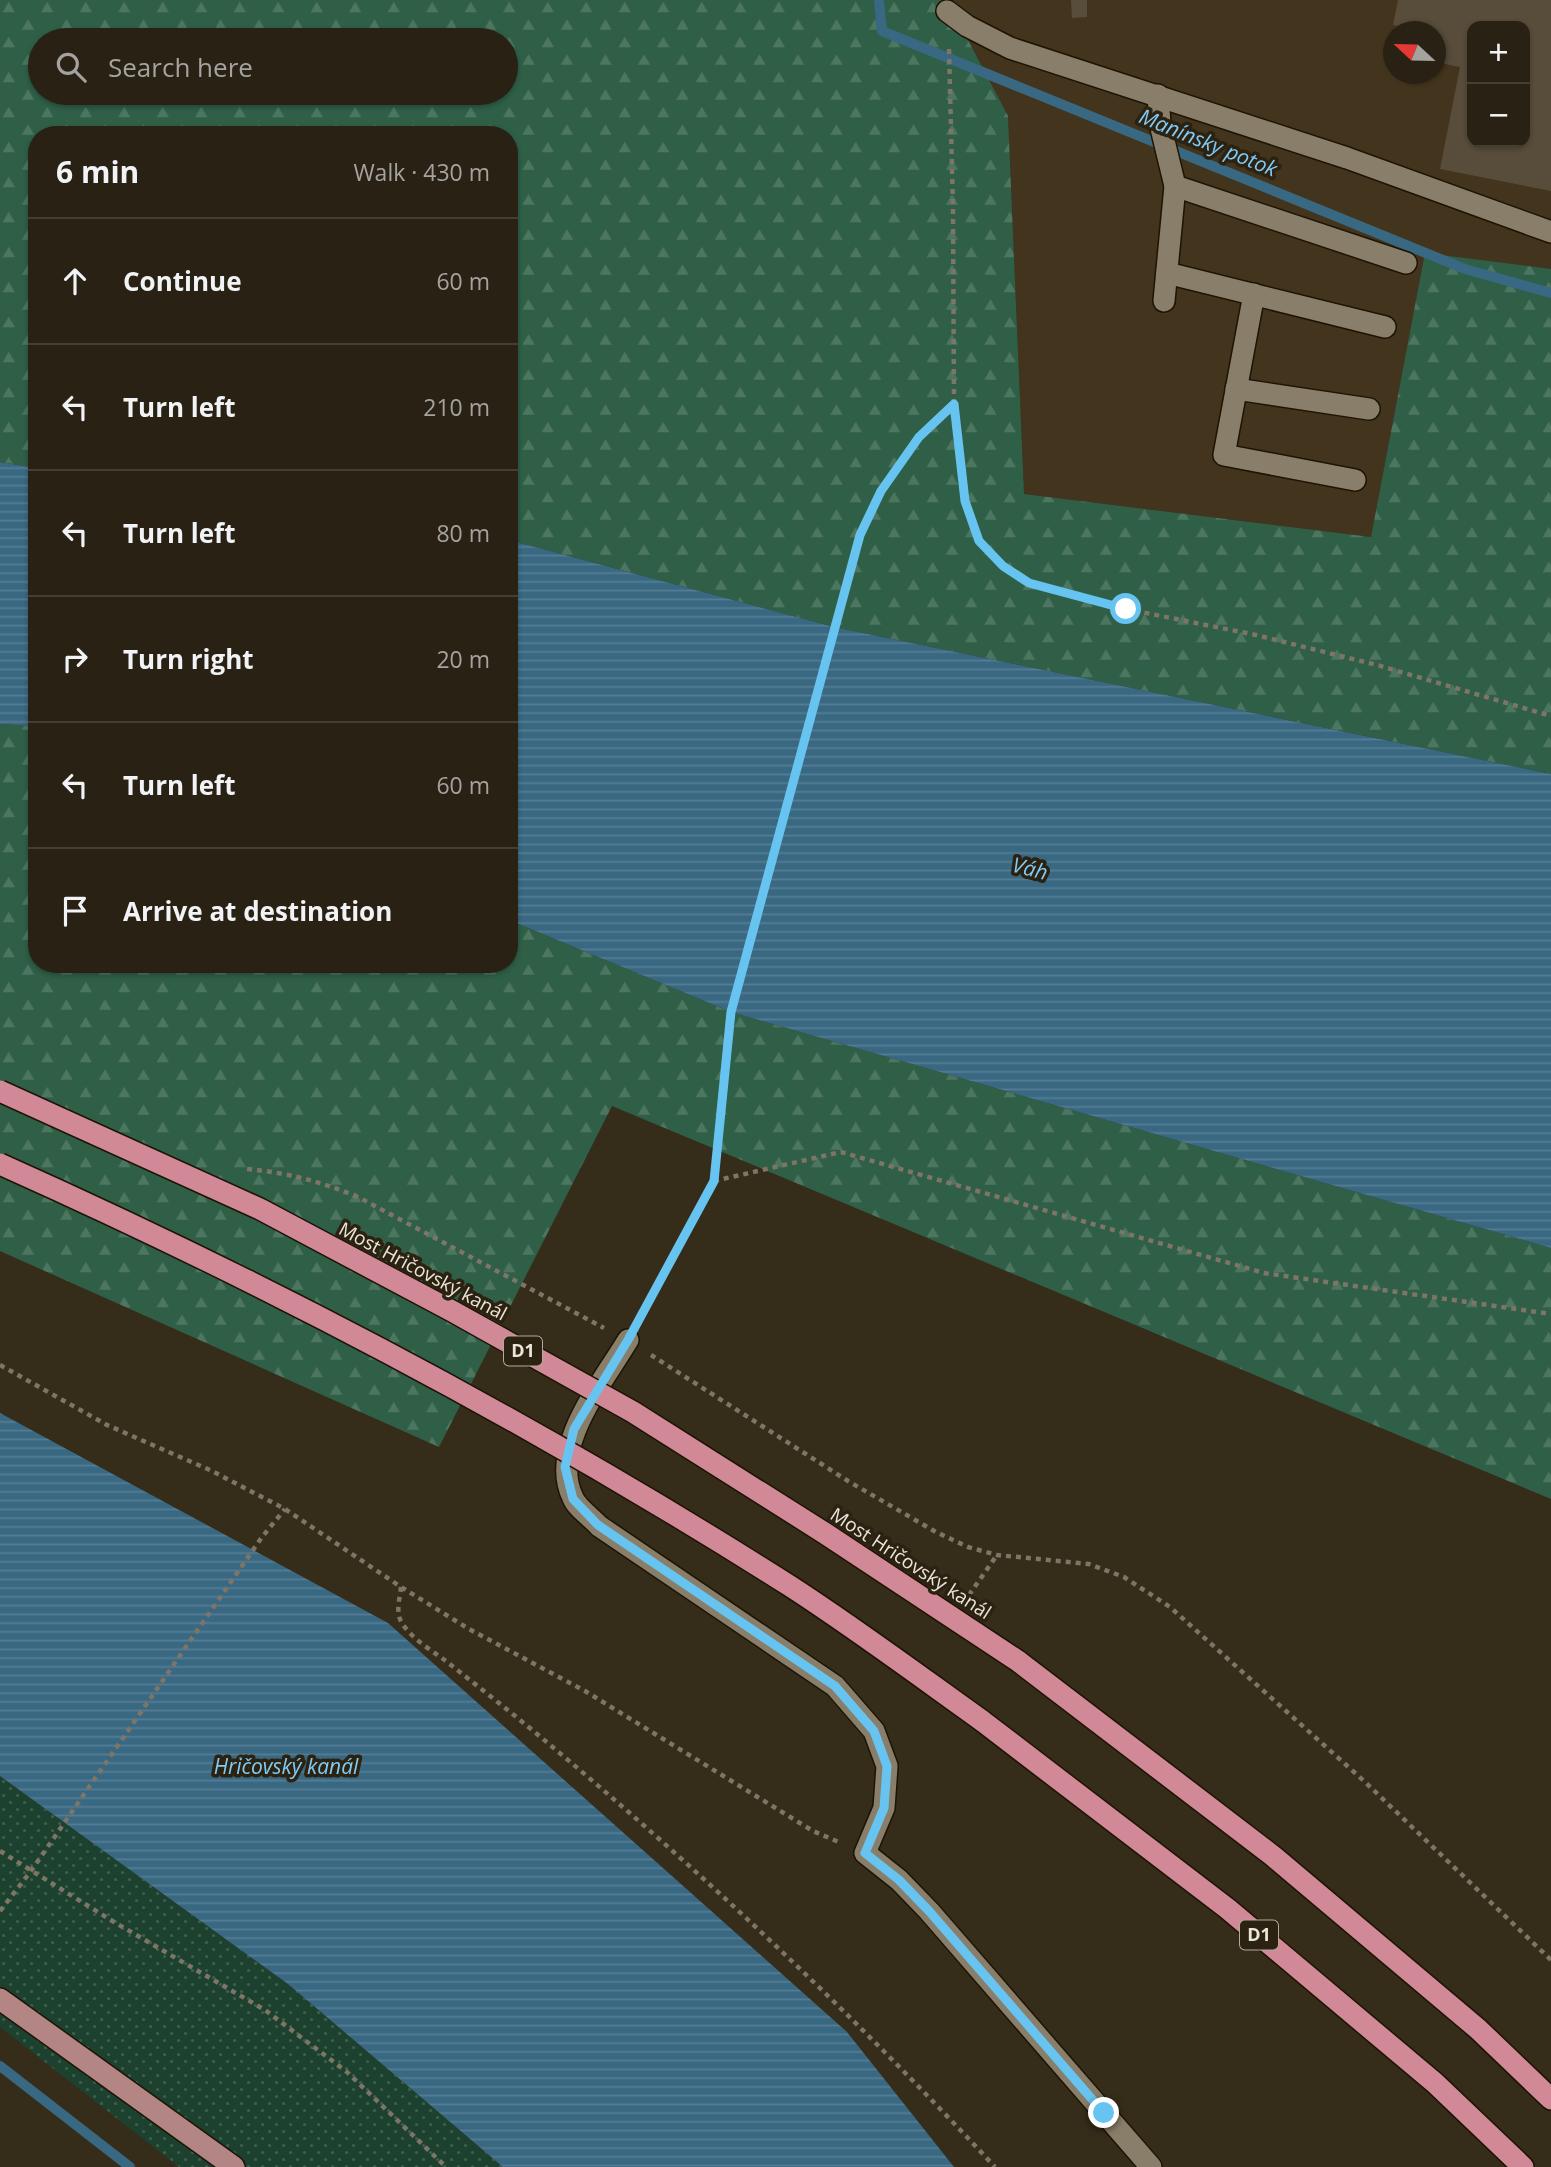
<!DOCTYPE html>
<meta charset="utf-8">
<style>
:root{--surface:#282114;--page:#30291d;--text:#f1f3f6;--muted:#a5a3a0;--line:#443e34}
body{margin:0;font-family:"Open Sans",sans-serif;background:var(--page);color:var(--text)}
.controls{position:absolute;right:21px;top:21px;display:grid;overflow:hidden;border-radius:14px;box-shadow:0 2px 5px #0004}
.controls button{width:63px;height:63px;display:grid;place-items:center;padding:0;border:0;border-bottom:2px solid var(--line);background:var(--surface);color:var(--text);font:35px sans-serif}
.compass{position:absolute;left:1383px;top:21px;width:63px;height:63px;border-radius:50%;background:var(--surface);box-shadow:0 2px 5px #0004;rotate:292deg}
.stop{position:absolute;width:21px;height:21px;margin:-16px;border:5px solid #67c4f0;border-radius:50%;background:#fff}
.stop.end{background:#67c4f0;border-color:#fff;box-shadow:0 2px 7px #0008}
.list{margin:0;padding:0;list-style:none}
h2{display:flex;justify-content:space-between;align-items:center;height:91px;margin:0;padding:0 28px;font-size:30px}
h2 small{font-size:23px;font-weight:400;color:var(--muted)}
.list li{display:grid;grid-template-columns:46px 1fr auto;gap:21px;align-items:center;box-sizing:border-box;height:126px;padding:0 28px;border-top:2px solid var(--line)}
.list b{display:block;font-size:26px;white-space:nowrap}
.list em{font-size:23px;font-style:normal;color:var(--muted)}
.icon{flex:none;width:38px;height:38px;fill:none;stroke:currentColor;stroke-width:2;stroke-linecap:round;stroke-linejoin:round}
.map{position:relative;flex:none;width:1551px;height:2167px;overflow:hidden}
.search{position:absolute;background:var(--surface);box-shadow:0 2px 5px #0004;left:28px;top:28px;width:490px;height:77px;display:flex;align-items:center;gap:18px;box-sizing:border-box;padding:0 24px;border-radius:38px;color:var(--muted);font-size:26px}
.panel{position:absolute;background:var(--surface);box-shadow:0 2px 5px #0004;left:28px;top:126px;width:490px;height:847px;border-radius:28px}
.map>svg:first-child{display:block}
.built{fill:#43351d;fill-rule:evenodd}
.grass{fill:url(#grass-dots)}
.forest{fill:url(#forest-firs);fill-rule:evenodd}
.water{fill:url(#water-rules)}
.lines{fill:none;stroke-linecap:round;stroke-linejoin:round}
.stream{stroke:#396882;stroke-width:10}
.building{fill:#584d3b;fill-rule:evenodd}
.minor-casing{stroke:#1d1404;stroke-width:24}
.major-casing{stroke:#1d1404;stroke-width:24}
.highway-casing{stroke:#1d1404;stroke-width:24}
.path{stroke:#7e7566;stroke-width:4.5;stroke-dasharray:5 5;stroke-linecap:butt}
.minor{stroke:#897e69;stroke-width:21}
.major{stroke:#b48585;stroke-width:21}
.highway{stroke:#d18997;stroke-width:21}
.highway-bridge-casing{stroke:#1d1404;stroke-width:24;stroke-linecap:butt}
.highway-bridge{stroke:#d18997;stroke-width:21}
.route{stroke:#67c4f0;stroke-width:9}
.labels{text-anchor:middle;stroke-width:7;stroke-linejoin:round;paint-order:stroke}
.shield{fill:#2c2211;stroke:#b1aa9d;stroke-width:2}
.shield-label{font-size:18px;font-weight:bold;fill:#eae4d9}
.street-label{font-size:19px;fill:#eae4d9;stroke:#2c2211}
.water-label{font-size:21px;font-style:italic;fill:#80cbf6;stroke:#2c2211}
</style>
<div class="map">
<svg width="1551" height="2167" viewBox="0 0 1551 2167">
<defs>
<pattern id="grass-dots" width="8" height="8" patternUnits="userSpaceOnUse" patternTransform="scale(1.75)"><rect width="8" height="8" fill="#1c422f"/><path d="M2 2h.1M6 6h.1" fill="none" stroke="#3d5d4d" stroke-width="1.8" stroke-linecap="round"/></pattern>
<pattern id="forest-firs" width="22" height="20" patternUnits="userSpaceOnUse" patternTransform="scale(1.75)"><rect width="22" height="20" fill="#2f5f47"/><path d="M5 1l3.5 6h-7zM16 11l3.5 6h-7z" fill="#4d7661"/></pattern>
<pattern id="water-rules" width="6" height="5" patternUnits="userSpaceOnUse" patternTransform="scale(1.75)"><rect width="6" height="5" fill="#396882"/><path d="M0 2.5h6" fill="none" stroke="#567d93"/></pattern>
</defs>
<rect width="100%" height="100%" fill="#362c1a"/>
<path class="built" d="M 947,0 L 1551,0 L 1551,269 L 1425,254 L 1371,537 L 1024,494 L 1008,116 ZM 1472,26 L 1525,26 L 1525,142 L 1472,142 ZM 1394,32 L 1436,32 L 1436,74 L 1394,74 Z"/>
<path class="grass" d="M 0,1776 L 288,1984 L 503,2167 L 179,2167 L 0,2027 Z"/>
<g class="forest">
<path d="M 0,0 L 947,0 L 1008,116 L 1024,494 L 1371,537 L 1425,253 L 1551,269 L 1551,774 L 834,627 L 509,540 L 509,135 L 37,135 L 37,468 L 0,462 ZM 40,40 L 506,40 L 506,93 L 40,93 Z"/>
<path d="M 0,724 L 37,726 L 37,964 L 509,964 L 509,920 L 731,1012 L 1551,1248 L 1551,1499 L 612,1106 L 439,1447 L 0,1251 Z"/>
</g>
<g class="water">
<path d="M 0,462 L 37,468 L 37,726 L 0,724 Z"/>
<path d="M 509,540 L 834,627 L 1551,774 L 1551,1248 L 731,1012 L 509,920 Z"/>
<path d="M 0,1413 L 388,1623 L 847,2032 L 954,2167 L 503,2167 L 288,1984 L 0,1776 Z"/>
</g>
<g class="lines">
<g class="stream">
<path d="M 879,0 L 882,31 L 1465,269 L 1551,293"/>
<path d="M 0,2066 L 130,2167"/>
</g>
</g>
<g class="building">
<path d="M 1071,0 L 1087,0 L 1087,17 L 1072,18 Z"/>
<path d="M 1398,0 L 1551,0 L 1551,191 L 1440,169 L 1460,67 L 1436,62 L 1436,32 L 1423,32 L 1393,25 ZM 1472,26 L 1525,26 L 1525,142 L 1472,142 Z"/>
</g>
<g class="lines">
<g class="minor-casing">
<g id="minor">
<path d="M 947,11 L 967,26 L 1010,48 L 1347,158 L 1551,232"/>
<path d="M 1158,95 L 1160,124 L 1175,186 L 1406,263"/>
<path d="M 1167,273 L 1385,327"/>
<path d="M 1254,294 L 1224,455 L 1355,480"/>
<path d="M 1164,301 L 1175,186"/>
<path d="M 1236,389 L 1369,409"/>
<path d="M 628,1340 C 603,1382 548,1448 573,1498 C 577,1508 591,1517 599,1526 L 835,1686 L 874,1731 L 887,1766 L 884,1808 L 865,1853 L 899,1880 L 929,1911 L 1151,2167"/>
</g>
</g>
<g class="major-casing">
<path id="major" d="M 0,1999 L 234,2167"/>
</g>
<g class="highway-casing">
<g id="highway">
<path d="M 1018,1661 L 1273,1856 L 1478,2029 L 1551,2099"/>
<path d="M 981,1720 L 1228,1909 L 1435,2083 L 1523,2167"/>
</g>
</g>
<g class="path">
<path d="M 949,49 L 953,208 L 954,404 L 965,501 L 979,541 L 1003,566 L 1029,583 L 1126,609 L 1256,635 L 1377,665 L 1551,716"/>
<path d="M 247,1169 C 289,1173 319,1181 358,1197 L 604,1328"/>
<path d="M 714,1181 L 841,1152 L 1264,1273 L 1551,1314"/>
<path d="M 640,1317 L 714,1181 L 731,1012 L 860,535 L 881,491 L 919,437 L 954,404"/>
<path d="M 651,1355 L 848,1481 L 936,1532 L 968,1547 L 997,1555 L 1089,1564 L 1124,1577 L 1170,1607 L 1364,1781 L 1551,1960"/>
<path d="M 0,1365 L 107,1425 L 210,1470 L 285,1509 L 401,1587 L 469,1629 L 585,1691 L 813,1831 L 841,1843"/>
<path d="M 401,1587 C 400,1598 395,1613 402,1623 C 412,1639 431,1650 446,1661 C 476,1685 507,1709 537,1734 C 698,1868 852,2013 995,2167"/>
<path d="M 969,1595 L 997,1555"/>
<path d="M 0,1851 L 114,1922 L 265,2010 L 347,2072 L 446,2167"/>
<path d="M 0,1911 L 31,1871 L 262,1537 L 285,1509"/>
</g>
<use href="#minor" class="minor"/>
<use href="#major" class="major"/>
<use href="#highway" class="highway"/>
<g class="highway-bridge-casing">
<g id="highway-bridge">
<path d="M 0,1091 L 260,1209 L 452,1311 L 633,1412 L 826,1534 L 1018,1661"/>
<path d="M 0,1164 C 273,1286 538,1426 790,1586 C 855,1628 918,1675 981,1720"/>
</g>
</g>
<use href="#highway-bridge" class="highway-bridge"/>
</g>
<g class="lines">
<path class="route" d="M 1104,2113 L 929,1911 L 899,1880 L 865,1853 L 884,1808 L 887,1766 L 874,1731 L 835,1686 L 598,1525 L 573,1499 L 565,1467 L 574,1429 L 628,1340 L 714,1181 L 731,1012 L 860,535 L 881,491 L 919,437 L 954,404 L 965,501 L 979,541 L 1003,566 L 1029,583 L 1126,609"/>
</g>
<g class="labels">
<g class="shield">
<rect x="504" y="1336.5" width="38" height="29" rx="5"/>
<rect x="1240" y="1920.5" width="38" height="29" rx="5"/>
</g>
<g class="shield-label">
<text x="523" y="1357">D1</text>
<text x="1259" y="1941">D1</text>
</g>
<g class="street-label">
<text transform="translate(423 1271) rotate(28)" y="7">Most Hričovský kanál</text>
<text transform="translate(911 1563) rotate(33)" y="7">Most Hričovský kanál</text>
</g>
<g class="water-label">
<text transform="translate(1208 143) rotate(22)" y="7">Manínsky potok</text>
<text transform="translate(1030 869) rotate(14)" y="7">Váh</text>
<text x="286" y="1774">Hričovský kanál</text>
</g>
</g>
</svg>
<div class="controls">
<button>+</button>
<button>−</button>
</div>
<svg class="compass" viewBox="-18 -18 36 36"><path d="M0-13l5 13h-10z" fill="#e53935"/><path d="M0 13l5-13h-10z" fill="#a5a3a0"/></svg>
<div class="stop" style="left:1126px;top:609px"></div>
<div class="stop end" style="left:1104px;top:2113px"></div>
<div class="search"><svg class="icon" aria-label="search" viewBox="0 0 24 24"><circle cx="10" cy="10" r="6"/><path d="M15 15l6 6"/></svg>Search here</div>
<section class="panel">
<h2>6 min<small>Walk · 430 m</small></h2>
<ul class="list">
<li><svg class="icon" aria-label="ahead" viewBox="0 0 24 24"><path d="M12 20V5M6 11l6-6 6 6"/></svg><div><b>Continue</b></div><em>60 m</em></li>
<li><svg class="icon" aria-label="left" viewBox="0 0 24 24"><path d="M17 20v-9H6M10 6l-5 5 5 5"/></svg><div><b>Turn left</b></div><em>210 m</em></li>
<li><svg class="icon" aria-label="left" viewBox="0 0 24 24"><path d="M17 20v-9H6M10 6l-5 5 5 5"/></svg><div><b>Turn left</b></div><em>80 m</em></li>
<li><svg class="icon" aria-label="right" viewBox="0 0 24 24"><path d="M7 20v-9h11M14 6l5 5-5 5"/></svg><div><b>Turn right</b></div><em>20 m</em></li>
<li><svg class="icon" aria-label="left" viewBox="0 0 24 24"><path d="M17 20v-9H6M10 6l-5 5 5 5"/></svg><div><b>Turn left</b></div><em>60 m</em></li>
<li><svg class="icon" aria-label="arrive" viewBox="0 0 24 24"><path d="M6 21V4h12l-3 4 3 4H6"/></svg><div><b>Arrive at destination</b></div></li>
</ul>
</section>
</div>
